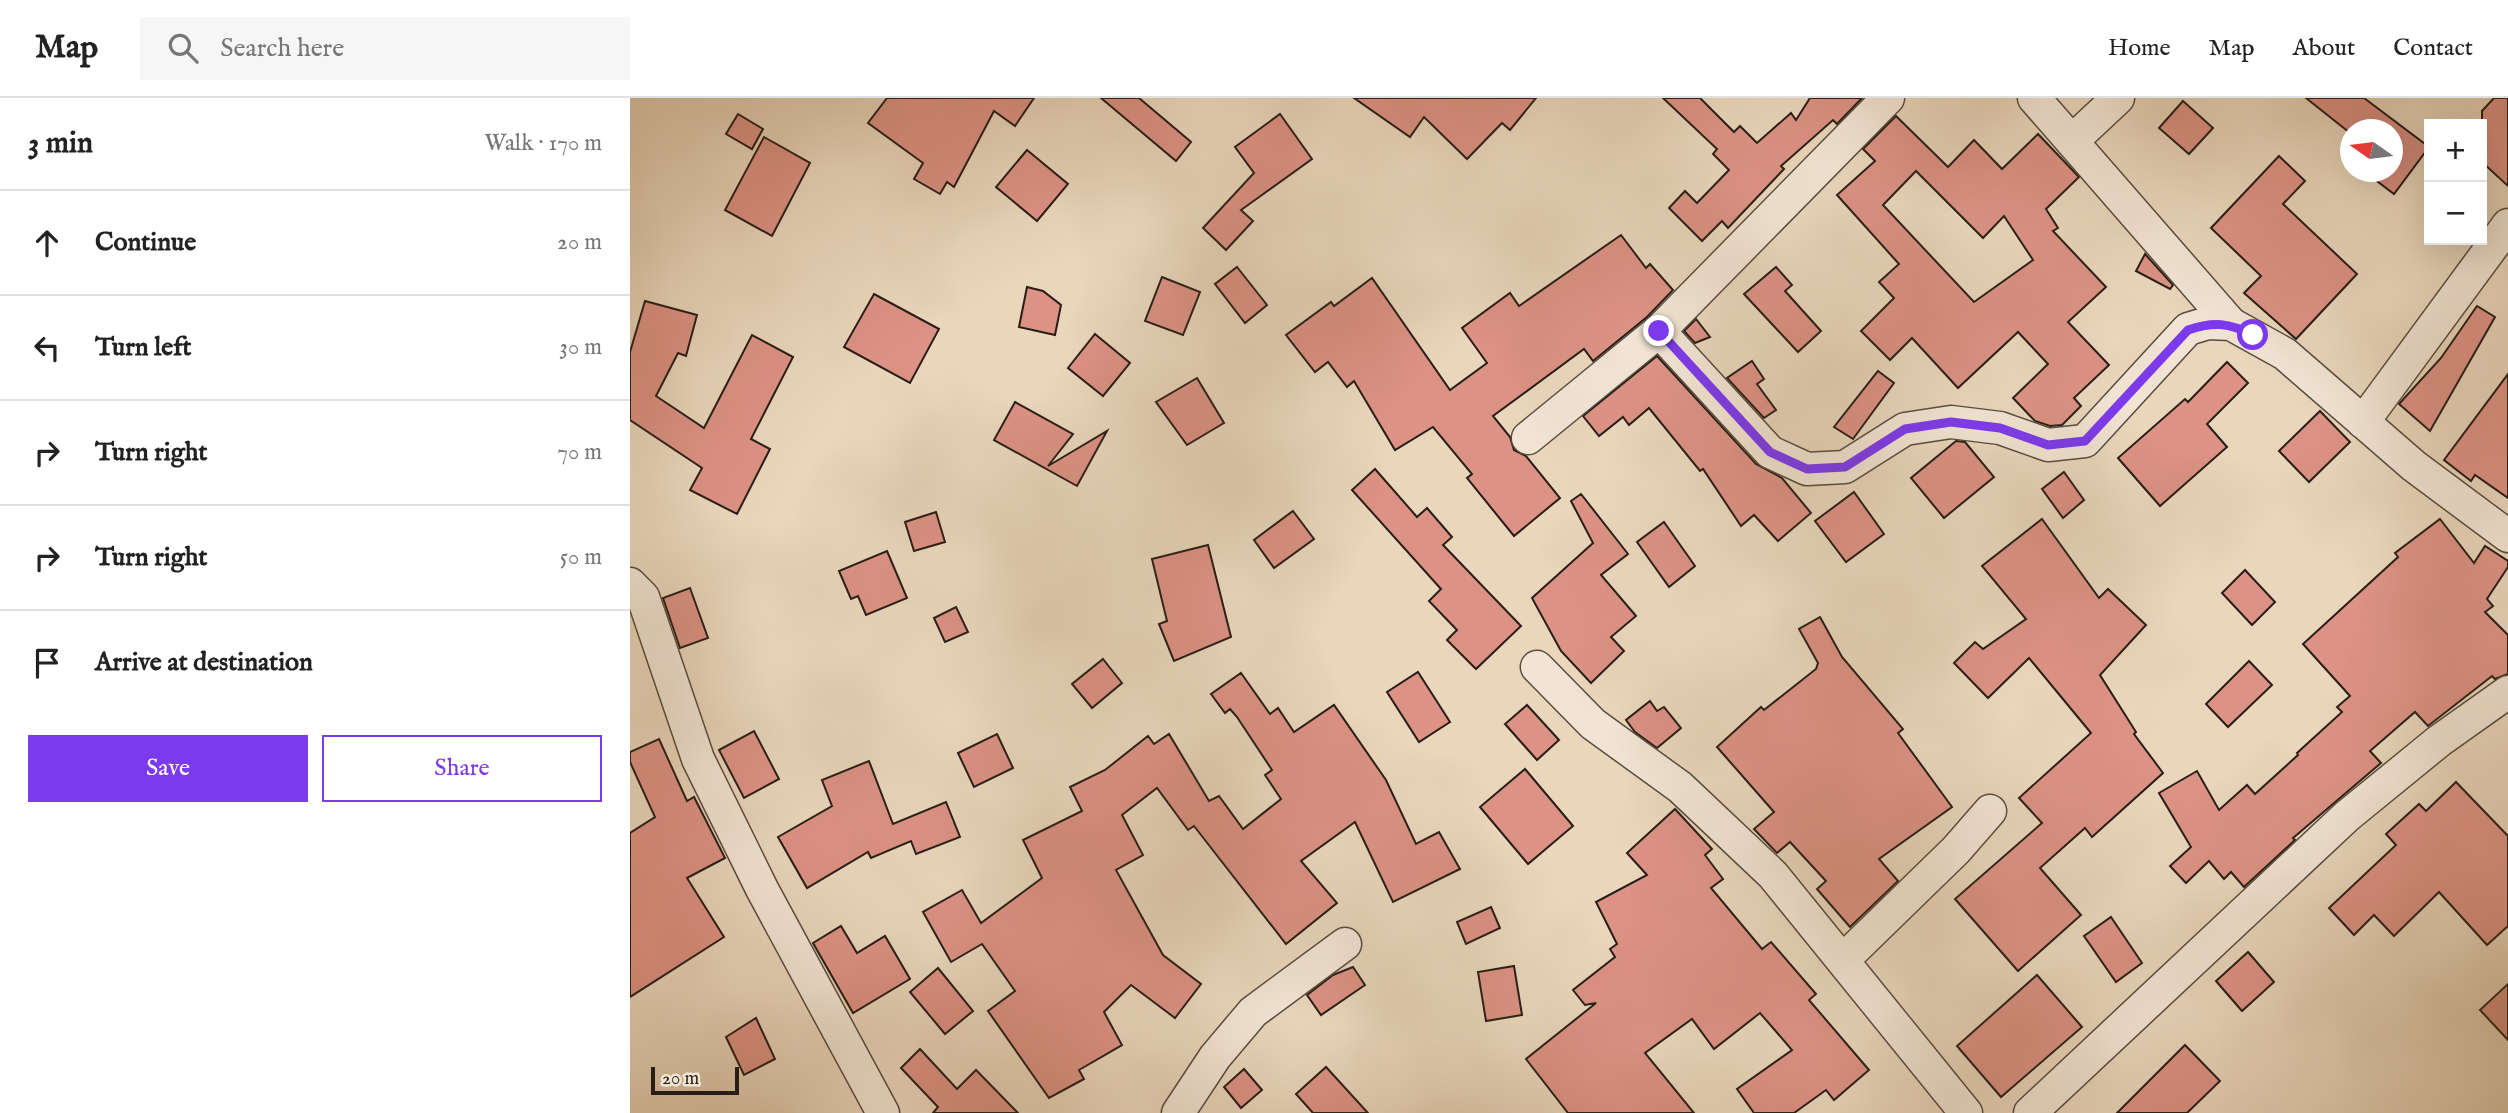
<!DOCTYPE html>
<meta charset="utf-8">
<style>
:root{--surface:#fff;--page:#f6f6f6;--text:#222;--muted:#767676;--line:#e0e0e0;--accent:#7c3aed}
body{margin:0;font-family:"IM FELL English",serif;background:var(--page);color:var(--text)}
.controls{position:absolute;right:21px;top:21px;display:grid;overflow:hidden;border-radius:0px;box-shadow:0 7px 28px #0002}
.controls button{width:63px;height:63px;display:grid;place-items:center;padding:0;border:0;border-bottom:2px solid var(--line);background:var(--surface);color:var(--text);font:35px sans-serif}
.compass{position:absolute;left:1710px;top:21px;width:63px;height:63px;border-radius:50%;background:var(--surface);box-shadow:0 7px 28px #0002;rotate:284deg}
.scale{position:absolute;left:21px;bottom:18px;width:88px;box-sizing:border-box;padding-left:7px;border:4px solid #281e16;border-top:0;font-size:19px;line-height:24px;white-space:nowrap;color:#281e16;-webkit-text-stroke:5px #f1e4d3;paint-order:stroke}
.stop{position:absolute;width:21px;height:21px;margin:-16px;border:5px solid #7c3aed;border-radius:50%;background:#fff}
.stop.end{background:#7c3aed;border-color:#fff;box-shadow:0 2px 7px #0008}
.list{margin:0;padding:0;list-style:none}
h2{display:flex;justify-content:space-between;align-items:center;height:91px;margin:0;padding:0 28px;font-size:30px}
h2 small{font-size:23px;font-weight:400;color:var(--muted)}
.list li{display:grid;grid-template-columns:46px 1fr auto;gap:21px;align-items:center;box-sizing:border-box;height:105px;padding:0 28px;border-top:2px solid var(--line)}
.list b{display:block;font-size:26px;white-space:nowrap}
.list em{font-size:23px;font-style:normal;color:var(--muted)}
.actions{display:flex;gap:14px;padding:21px 28px}
.actions a{flex:1;padding:16px 0;border:2px solid var(--accent);border-radius:0px;text-align:center;font-size:24px;color:var(--accent)}
.actions .main{background:var(--accent);color:#fff}
.icon{flex:none;width:38px;height:38px;fill:none;stroke:currentColor;stroke-width:2;stroke-linecap:round;stroke-linejoin:round}
.map{position:relative;flex:none;width:1878px;height:1015px;overflow:hidden}
header{display:flex;align-items:center;gap:42px;box-sizing:border-box;height:98px;padding:0 35px;background:var(--surface);border-bottom:2px solid var(--line)}
header strong{font-size:33px}
nav{display:flex;gap:38px;margin-inline-start:auto;font-size:24px}
.search{width:490px;height:63px;background:var(--page);display:flex;align-items:center;gap:18px;box-sizing:border-box;padding:0 24px;border-radius:0px;color:var(--muted);font-size:26px}
main{display:flex}
aside{flex:1;background:var(--surface)}
.map>svg:first-child{display:block}
.building{fill:#dc9284;stroke:#281e16;stroke-width:2;fill-rule:evenodd}
.lines{fill:none;stroke-linecap:round;stroke-linejoin:round}
.minor-casing{stroke:#584c3f;stroke-width:35}
.minor{stroke:#f1e4d3;stroke-width:32}
.route{stroke:#7c3aed;stroke-width:9}
</style>
<header>
<strong>Map</strong>
<div class="search"><svg class="icon" aria-label="search" viewBox="0 0 24 24"><circle cx="10" cy="10" r="6"/><path d="M15 15l6 6"/></svg>Search here</div>
<nav><a>Home</a><a>Map</a><a>About</a><a>Contact</a></nav>
</header>
<main>
<aside>
<h2>3 min<small>Walk · 170 m</small></h2>
<ul class="list">
<li><svg class="icon" aria-label="ahead" viewBox="0 0 24 24"><path d="M12 20V5M6 11l6-6 6 6"/></svg><div><b>Continue</b></div><em>20 m</em></li>
<li><svg class="icon" aria-label="left" viewBox="0 0 24 24"><path d="M17 20v-9H6M10 6l-5 5 5 5"/></svg><div><b>Turn left</b></div><em>30 m</em></li>
<li><svg class="icon" aria-label="right" viewBox="0 0 24 24"><path d="M7 20v-9h11M14 6l5 5-5 5"/></svg><div><b>Turn right</b></div><em>70 m</em></li>
<li><svg class="icon" aria-label="right" viewBox="0 0 24 24"><path d="M7 20v-9h11M14 6l5 5-5 5"/></svg><div><b>Turn right</b></div><em>50 m</em></li>
<li><svg class="icon" aria-label="arrive" viewBox="0 0 24 24"><path d="M6 21V4h12l-3 4 3 4H6"/></svg><div><b>Arrive at destination</b></div></li>
</ul>
<div class="actions"><a class="main">Save</a><a>Share</a></div>
</aside>
<div class="map">
<svg width="1878" height="1015" viewBox="0 0 1878 1015">
<rect width="100%" height="100%" fill="#e9d6bb"/>
<filter id="stains"><feTurbulence type="fractalNoise" baseFrequency=".00286" numOctaves="4"/><feColorMatrix values="0 0 0 0 .2 0 0 0 0 .09 0 0 0 0 .02 0 0 0 .5 -.17"/></filter>
<radialGradient id="worn" r=".72"><stop offset=".6" stop-color="#630" stop-opacity="0"/><stop offset="1" stop-color="#630" stop-opacity=".3"/></radialGradient>
<g class="building">
<path d="M 257,0 L 404,0 L 385,28 L 364,13 L 324,89 L 317,84 L 310,96 L 284,81 L 293,65 L 238,25 Z"/>
<path d="M 471,0 L 509,0 L 561,44 L 546,63 Z"/>
<path d="M 724,0 L 906,0 L 880,32 L 872,25 L 837,61 L 794,19 L 780,39 Z"/>
<path d="M 1033,0 L 1070,0 L 1104,34 L 1110,28 L 1127,45 L 1161,15 L 1166,22 L 1180,0 L 1232,0 L 1207,26 L 1203,22 L 1151,68 L 1154,71 L 1098,130 L 1092,123 L 1072,143 L 1039,110 L 1055,93 L 1067,105 L 1099,72 L 1083,56 L 1087,51 Z"/>
<path d="M 1676,0 L 1734,0 L 1799,49 L 1764,96 L 1735,74 L 1762,74 L 1762,32 L 1720,32 L 1720,35 Z"/>
<path d="M 1864,0 L 1878,0 L 1878,88 L 1852,64 L 1852,13 Z"/>
<path d="M 1553,3 L 1583,30 L 1559,56 L 1529,30 Z"/>
<path d="M 108,16 L 133,31 L 122,51 L 96,36 Z"/>
<path d="M 650,16 L 682,61 L 611,112 L 623,123 L 596,152 L 573,130 L 624,75 L 605,49 Z"/>
<path d="M 1266,18 L 1318,69 L 1344,42 L 1372,71 L 1408,36 L 1449,79 L 1416,111 L 1428,130 L 1423,133 L 1476,189 L 1438,224 L 1479,267 L 1444,300 L 1451,308 L 1432,327 L 1420,328 L 1405,323 L 1383,300 L 1418,266 L 1388,234 L 1328,290 L 1282,240 L 1260,262 L 1231,233 L 1264,200 L 1249,184 L 1269,166 L 1207,97 L 1245,63 L 1233,51 ZM 1286,73 L 1353,140 L 1374,118 L 1403,162 L 1344,204 L 1253,107 Z"/>
<path d="M 134,39 L 180,65 L 142,138 L 95,112 Z"/>
<path d="M 397,52 L 438,86 L 407,123 L 366,89 Z"/>
<path d="M 1649,58 L 1675,83 L 1653,106 L 1727,176 L 1666,241 L 1614,195 L 1631,178 L 1581,130 Z"/>
<path d="M 991,137 L 1016,170 L 1020,166 L 1043,192 L 1017,219 L 963,263 L 954,251 L 863,318 L 880,339 L 884,352 L 896,358 L 930,400 L 884,438 L 837,380 L 842,376 L 803,329 L 765,352 L 724,283 L 717,289 L 698,264 L 685,274 L 656,237 L 701,204 L 704,208 L 742,180 L 820,292 L 857,265 L 832,230 L 880,195 L 889,208 Z"/>
<path d="M 1515,156 L 1543,187 L 1540,191 L 1506,173 Z"/>
<path d="M 607,169 L 637,207 L 615,225 L 585,186 Z"/>
<path d="M 1146,169 L 1162,187 L 1155,193 L 1191,233 L 1168,254 L 1114,196 Z"/>
<path d="M 532,179 L 570,194 L 553,237 L 515,223 Z"/>
<path d="M 397,189 L 413,193 L 431,207 L 425,237 L 389,229 Z"/>
<path d="M 244,196 L 309,231 L 280,285 L 214,249 Z"/>
<path d="M 15,203 L 67,217 L 56,258 L 48,255 L 26,298 L 74,330 L 122,237 L 163,259 L 121,341 L 140,351 L 107,416 L 60,392 L 72,370 L 0,322 L 0,254 Z"/>
<path d="M 1847,208 L 1865,219 L 1800,333 L 1769,306 L 1811,260 Z"/>
<path d="M 1066,221 L 1080,239 L 1065,245 L 1054,233 Z"/>
<path d="M 465,236 L 500,265 L 473,298 L 438,270 Z"/>
<path d="M 1027,258 L 1126,366 L 1152,380 L 1181,415 L 1148,443 L 1124,417 L 1111,428 L 1073,371 L 1070,373 L 1019,310 L 999,327 L 993,319 L 969,338 L 953,318 Z"/>
<path d="M 1122,263 L 1134,281 L 1127,286 L 1146,312 L 1134,320 L 1097,280 Z"/>
<path d="M 1597,264 L 1618,285 L 1577,326 L 1597,349 L 1530,408 L 1488,360 L 1555,301 L 1558,304 Z"/>
<path d="M 1248,273 L 1264,285 L 1223,341 L 1204,329 Z"/>
<path d="M 1878,276 L 1878,400 L 1845,377 L 1841,383 L 1814,362 Z"/>
<path d="M 567,280 L 594,325 L 557,347 L 526,304 Z"/>
<path d="M 385,304 L 443,336 L 418,368 L 477,333 L 447,388 L 364,342 Z"/>
<path d="M 1690,313 L 1720,344 L 1679,384 L 1649,353 Z"/>
<path d="M 1326,343 L 1335,344 L 1364,379 L 1314,420 L 1281,380 Z"/>
<path d="M 745,371 L 787,419 L 797,410 L 822,439 L 813,447 L 891,528 L 846,571 L 817,542 L 827,532 L 799,503 L 811,491 L 722,392 Z"/>
<path d="M 1434,374 L 1454,402 L 1433,420 L 1412,391 Z"/>
<path d="M 1224,394 L 1254,436 L 1216,464 L 1185,423 Z"/>
<path d="M 951,396 L 998,456 L 971,477 L 1006,518 L 981,539 L 994,553 L 961,585 L 931,553 L 902,500 L 963,445 L 941,403 Z"/>
<path d="M 663,413 L 684,441 L 644,470 L 624,442 Z"/>
<path d="M 306,414 L 315,444 L 284,453 L 275,424 Z"/>
<path d="M 1412,421 L 1469,500 L 1478,491 L 1516,527 L 1470,577 L 1506,634 L 1504,636 L 1533,675 L 1462,739 L 1455,730 L 1410,770 L 1451,817 L 1388,873 L 1325,801 L 1412,725 L 1389,700 L 1461,635 L 1399,560 L 1358,600 L 1324,565 L 1345,544 L 1353,551 L 1396,521 L 1352,468 Z"/>
<path d="M 1810,421 L 1844,465 L 1855,448 L 1878,463 L 1878,469 L 1857,501 L 1863,508 L 1855,514 L 1878,537 L 1878,576 L 1865,581 L 1862,578 L 1798,628 L 1785,614 L 1740,653 L 1751,665 L 1663,740 L 1665,742 L 1614,789 L 1601,774 L 1594,781 L 1579,763 L 1556,785 L 1540,768 L 1561,749 L 1529,695 L 1567,673 L 1589,712 L 1617,687 L 1625,696 L 1668,657 L 1667,655 L 1712,614 L 1707,609 L 1720,598 L 1673,546 L 1768,459 L 1765,455 Z"/>
<path d="M 1034,424 L 1065,468 L 1039,489 L 1007,444 Z"/>
<path d="M 578,447 L 601,539 L 544,563 L 529,526 L 537,523 L 522,461 Z"/>
<path d="M 257,453 L 277,500 L 236,517 L 228,498 L 221,501 L 209,473 Z"/>
<path d="M 1615,472 L 1645,504 L 1622,527 L 1592,495 Z"/>
<path d="M 60,490 L 78,540 L 50,550 L 33,500 Z"/>
<path d="M 326,509 L 338,534 L 315,544 L 304,520 Z"/>
<path d="M 1190,519 L 1212,559 L 1273,631 L 1268,635 L 1322,709 L 1249,761 L 1268,783 L 1220,829 L 1187,791 L 1196,783 L 1160,744 L 1147,755 L 1124,731 L 1144,714 L 1087,649 L 1131,609 L 1134,612 L 1186,571 L 1188,565 L 1169,531 Z"/>
<path d="M 473,561 L 492,585 L 462,610 L 442,586 Z"/>
<path d="M 1619,563 L 1642,587 L 1598,629 L 1576,606 Z"/>
<path d="M 788,574 L 820,624 L 789,644 L 757,594 Z"/>
<path d="M 611,575 L 640,616 L 648,610 L 664,634 L 704,607 L 756,682 L 786,746 L 809,734 L 830,771 L 763,804 L 725,724 L 671,763 L 707,805 L 656,846 L 564,728 L 558,732 L 527,690 L 492,717 L 513,757 L 486,772 L 533,857 L 571,886 L 545,920 L 501,887 L 474,914 L 492,947 L 449,972 L 454,981 L 419,1000 L 358,913 L 385,893 L 352,846 L 321,864 L 293,814 L 332,792 L 351,825 L 412,780 L 393,742 L 452,713 L 440,689 L 475,672 L 518,638 L 524,646 L 539,636 L 579,703 L 589,698 L 613,731 L 651,701 L 635,677 L 642,672 L 607,619 L 600,611 L 595,615 L 581,596 Z"/>
<path d="M 1020,603 L 1027,613 L 1034,609 L 1051,630 L 1027,650 L 1005,634 L 996,622 Z"/>
<path d="M 897,607 L 929,642 L 907,662 L 875,626 Z"/>
<path d="M 124,633 L 149,681 L 114,700 L 89,652 Z"/>
<path d="M 367,636 L 383,670 L 344,689 L 328,655 Z"/>
<path d="M 29,641 L 57,703 L 64,699 L 95,760 L 57,780 L 94,839 L 0,899 L 0,735 L 25,719 L 0,664 L 0,654 Z"/>
<path d="M 239,663 L 263,726 L 316,704 L 330,739 L 286,756 L 281,743 L 241,760 L 238,754 L 177,790 L 148,739 L 202,708 L 192,682 Z"/>
<path d="M 895,671 L 943,728 L 898,766 L 850,709 Z"/>
<path d="M 1826,684 L 1878,738 L 1878,828 L 1857,847 L 1809,794 L 1764,838 L 1744,817 L 1724,837 L 1699,810 L 1766,747 L 1756,736 L 1789,706 L 1796,713 Z"/>
<path d="M 1045,711 L 1082,751 L 1075,757 L 1093,781 L 1081,790 L 1132,851 L 1141,844 L 1186,896 L 1179,902 L 1239,972 L 1204,1002 L 1196,992 L 1164,1015 L 1124,1015 L 1107,991 L 1162,952 L 1130,915 L 1084,951 L 1062,921 L 1015,955 L 1064,1015 L 938,1015 L 896,961 L 966,905 L 955,907 L 943,892 L 985,859 L 980,851 L 987,846 L 966,804 L 1017,777 L 997,755 Z"/>
<path d="M 861,809 L 870,830 L 836,846 L 827,824 Z"/>
<path d="M 1481,819 L 1512,865 L 1486,884 L 1454,838 Z"/>
<path d="M 211,828 L 227,855 L 255,838 L 280,881 L 223,915 L 183,845 Z"/>
<path d="M 1618,854 L 1644,884 L 1612,913 L 1586,883 Z"/>
<path d="M 884,868 L 892,917 L 856,923 L 848,874 Z"/>
<path d="M 723,869 L 735,887 L 691,917 L 677,897 L 703,877 Z"/>
<path d="M 308,870 L 343,913 L 315,936 L 280,894 Z"/>
<path d="M 1407,877 L 1452,929 L 1371,999 L 1327,948 Z"/>
<path d="M 1878,886 L 1878,942 L 1850,912 Z"/>
<path d="M 126,920 L 145,961 L 114,977 L 96,939 Z"/>
<path d="M 1555,947 L 1590,983 L 1557,1015 L 1487,1015 Z"/>
<path d="M 290,951 L 327,991 L 346,972 L 388,1015 L 303,1015 L 308,1009 L 271,970 Z"/>
<path d="M 696,969 L 738,1015 L 683,1015 L 666,996 Z"/>
<path d="M 614,971 L 632,992 L 611,1010 L 594,989 Z"/>
</g>
<g class="lines">
<g class="minor-casing">
<g id="minor">
<path d="M 1404,0 L 1601,226"/>
<path d="M 1442,43 L 1488,0"/>
<path d="M 1029,233 L 1140,354 L 1177,371 L 1215,369 L 1275,331 L 1321,324 L 1370,330 L 1418,347 L 1455,343 L 1558,231 L 1578,225 L 1601,226 L 1655,256 L 1784,368 L 1878,438"/>
<path d="M 1733,324 L 1878,127"/>
<path d="M 898,340 L 1029,233 L 1258,0"/>
<path d="M 0,486 L 13,499 L 68,661 L 132,791 L 253,1015"/>
<path d="M 907,569 L 963,626 L 1050,689 L 1143,777 L 1336,1015"/>
<path d="M 1213,862 L 1326,752 L 1360,713"/>
<path d="M 548,1015 L 585,959 L 623,914 L 715,846"/>
<path d="M 1400,1015 L 1717,718 L 1809,643 L 1878,594"/>
</g>
</g>
<use href="#minor" class="minor"/>
</g>
<g class="lines">
<path class="route" d="M 1029,233 L 1140,354 L 1177,371 L 1215,369 L 1275,331 L 1321,324 L 1370,330 L 1418,347 L 1455,343 L 1558,232 C 1584,223 1599,225 1623,237"/>
</g>
<rect width="100%" height="100%" filter="url(#stains)"/>
<rect width="100%" height="100%" fill="url(#worn)"/>
</svg>
<div class="controls">
<button>+</button>
<button>−</button>
</div>
<svg class="compass" viewBox="-18 -18 36 36"><path d="M0-13l5 13h-10z" fill="#e53935"/><path d="M0 13l5-13h-10z" fill="#767676"/></svg>
<div class="scale">20 m</div>
<div class="stop" style="left:1623px;top:237px"></div>
<div class="stop end" style="left:1029px;top:233px"></div>
</div>
</main>
